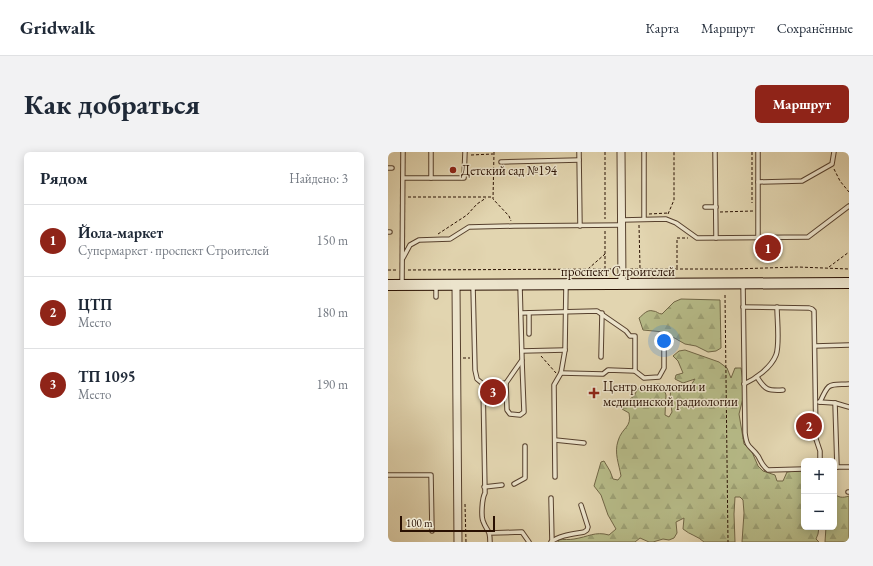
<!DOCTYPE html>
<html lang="ru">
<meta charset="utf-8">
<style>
:root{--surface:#fff;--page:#f2f2f3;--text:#1f2937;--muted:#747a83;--line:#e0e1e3;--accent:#8f2418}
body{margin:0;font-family:"EB Garamond",serif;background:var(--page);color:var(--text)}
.controls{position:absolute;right:12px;bottom:12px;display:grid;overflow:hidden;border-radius:6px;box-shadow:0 2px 10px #0003}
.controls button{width:36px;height:36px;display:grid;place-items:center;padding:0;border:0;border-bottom:1px solid var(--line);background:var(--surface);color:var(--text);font:20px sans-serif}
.scale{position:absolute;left:12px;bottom:10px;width:95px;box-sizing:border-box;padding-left:4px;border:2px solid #291002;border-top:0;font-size:11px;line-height:14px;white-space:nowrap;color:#291002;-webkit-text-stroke:3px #ece4cc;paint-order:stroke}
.you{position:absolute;left:276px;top:189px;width:14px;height:14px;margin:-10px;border:3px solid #fff;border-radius:50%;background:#1a73e8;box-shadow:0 0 0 6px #1a73e833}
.badge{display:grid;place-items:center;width:26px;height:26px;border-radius:50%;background:var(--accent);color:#fff;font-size:13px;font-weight:700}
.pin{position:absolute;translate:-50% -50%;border:2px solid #fff;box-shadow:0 1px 4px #0006}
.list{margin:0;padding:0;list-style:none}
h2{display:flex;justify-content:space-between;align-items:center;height:52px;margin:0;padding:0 16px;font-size:17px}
h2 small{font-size:13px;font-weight:400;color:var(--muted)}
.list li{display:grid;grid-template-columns:26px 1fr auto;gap:12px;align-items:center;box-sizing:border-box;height:72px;padding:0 16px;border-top:1px solid var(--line)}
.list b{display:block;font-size:15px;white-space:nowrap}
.list p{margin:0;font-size:13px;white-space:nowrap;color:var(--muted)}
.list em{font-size:13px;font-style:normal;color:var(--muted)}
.map{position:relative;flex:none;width:461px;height:390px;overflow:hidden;border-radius:6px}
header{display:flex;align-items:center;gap:24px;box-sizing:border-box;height:56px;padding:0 20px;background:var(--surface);border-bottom:1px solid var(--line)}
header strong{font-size:19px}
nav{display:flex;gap:22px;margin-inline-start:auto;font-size:14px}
.intro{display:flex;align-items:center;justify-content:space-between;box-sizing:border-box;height:96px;padding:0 24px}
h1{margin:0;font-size:28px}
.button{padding:10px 18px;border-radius:6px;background:var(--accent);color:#fff;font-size:14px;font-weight:700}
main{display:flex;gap:24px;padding:0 24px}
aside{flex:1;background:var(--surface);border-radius:6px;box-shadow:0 2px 10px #0003}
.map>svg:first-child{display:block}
.forest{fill:url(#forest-firs);stroke:#706646}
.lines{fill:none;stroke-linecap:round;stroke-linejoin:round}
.lane-casing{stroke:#57412e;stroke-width:5.5}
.street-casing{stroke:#57412e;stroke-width:9}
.secondary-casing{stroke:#291002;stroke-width:12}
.path{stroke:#291002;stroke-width:1;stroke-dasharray:3 2;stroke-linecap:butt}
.lane{stroke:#ece4cc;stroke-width:3.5}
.street{stroke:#ece4cc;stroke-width:7}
.secondary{stroke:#ece4cc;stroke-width:10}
.poi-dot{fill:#8f2418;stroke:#ece4cc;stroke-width:1.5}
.labels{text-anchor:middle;stroke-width:3;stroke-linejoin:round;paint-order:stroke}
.poi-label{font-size:13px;fill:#291002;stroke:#ece4cc;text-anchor:start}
.street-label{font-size:13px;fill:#291002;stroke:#ece4cc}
</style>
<header>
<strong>Gridwalk</strong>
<nav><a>Карта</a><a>Маршрут</a><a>Сохранённые</a></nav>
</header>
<div class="intro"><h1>Как добраться</h1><a class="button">Маршрут</a></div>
<main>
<aside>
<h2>Рядом<small>Найдено: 3</small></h2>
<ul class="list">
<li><span class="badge">1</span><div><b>Йола-маркет</b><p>Супермаркет · проспект Строителей</p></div><em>150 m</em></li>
<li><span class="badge">2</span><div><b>ЦТП</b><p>Место</p></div><em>180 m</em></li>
<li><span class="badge">3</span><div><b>ТП 1095</b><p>Место</p></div><em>190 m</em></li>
</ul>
</aside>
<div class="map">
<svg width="461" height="390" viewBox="0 0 461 390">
<defs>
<pattern id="forest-firs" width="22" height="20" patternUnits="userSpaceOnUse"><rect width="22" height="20" fill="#b7bc89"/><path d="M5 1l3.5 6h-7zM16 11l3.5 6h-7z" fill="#9da175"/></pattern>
</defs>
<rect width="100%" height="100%" fill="#e2d5b0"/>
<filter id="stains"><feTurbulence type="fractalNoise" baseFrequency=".005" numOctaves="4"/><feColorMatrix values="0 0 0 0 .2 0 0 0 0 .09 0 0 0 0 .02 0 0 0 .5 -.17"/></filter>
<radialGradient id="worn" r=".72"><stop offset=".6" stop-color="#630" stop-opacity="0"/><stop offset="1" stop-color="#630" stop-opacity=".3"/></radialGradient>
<g class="forest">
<path d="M 293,147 L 332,148 L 333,196 L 328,199 L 320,200 L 308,194 L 297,192 L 276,180 L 255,178 L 251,166 C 255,163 259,157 265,159 C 269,159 270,162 274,162 L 286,150 Z"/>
<path d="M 297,198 L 331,210 L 339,216 L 343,226 L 347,216 L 353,216 L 355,229 L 355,246 L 351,262 L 356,292 L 364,300 L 370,314 L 375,319 L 387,323 L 389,329 L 395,329 L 399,320 L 416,318 L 416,375 L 431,375 L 430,382 L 428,387 L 431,390 L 354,390 L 356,361 L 355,348 L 352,345 L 347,345 L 346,362 L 347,390 L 316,390 C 310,384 302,383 295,377 L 296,366 L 288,370 L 289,381 L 286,386 L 281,388 L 275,387 L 265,390 L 261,390 L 252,386 L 247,390 L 170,390 L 170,388 C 176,387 181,388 186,387 C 200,385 207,379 221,383 L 228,377 L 220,363 L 213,343 L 206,334 L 213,310 L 216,309 L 222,319 L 225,327 L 230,328 L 233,324 C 231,312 226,301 230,289 C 234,275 244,276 241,261 L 234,257 L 233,254 L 246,244 L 249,238 L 255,233 L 271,232 L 275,234 L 278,243 L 277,263 L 281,265 L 284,260 C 283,252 280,241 285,234 L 292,237 L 301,236 L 307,227 L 295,231 L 287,227 L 288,223 L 295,221 L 290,209 L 285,204 L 291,199 Z"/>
<path d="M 446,341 C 450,346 455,346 461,344 L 461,390 L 437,390 L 438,375 L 446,375 Z"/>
</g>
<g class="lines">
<g class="lane-casing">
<g id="lane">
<path d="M 191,0 L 192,74"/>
<path d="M 256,0 L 256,67"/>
<path d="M 327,0 L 328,86"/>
<path d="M 113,10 L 191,8"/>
<path d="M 0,16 L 4,16"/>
<path d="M 15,26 L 76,26 L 77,0"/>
<path d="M 43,26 L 43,0"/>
<path d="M 370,30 L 414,29 L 444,12 L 446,0"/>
<path d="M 317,55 L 328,55"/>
<path d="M 234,68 L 278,67 L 288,71 L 309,86 L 420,85 L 461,54"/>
<path d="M 0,80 L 2,80"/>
<path d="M 370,85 L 370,0"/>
<path d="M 15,106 L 22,93 L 31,88 L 62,87 L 81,75 L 126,74 L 234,73"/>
<path d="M 14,131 L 15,0"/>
<path d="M 355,132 L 357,281 C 359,297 362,293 370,304 C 373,309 374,314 380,318 L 416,317"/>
<path d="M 48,134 L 48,145"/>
<path d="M 85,134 L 87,218 L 89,227 L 95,232"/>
<path d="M 355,155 L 421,156 L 424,157 L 426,159 L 428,287 L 432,299 L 432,309"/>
<path d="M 133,161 L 209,159 L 238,179 L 242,184 L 247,184 L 247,219 L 220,218 L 215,222 L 173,221"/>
<path d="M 141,161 L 141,182"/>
<path d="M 427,194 L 461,193"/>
<path d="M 134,199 L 177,198"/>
<path d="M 213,205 L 214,161"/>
<path d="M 247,219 L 256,226 L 271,225 L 276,216 L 276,185"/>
<path d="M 369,225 C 377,238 380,239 395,238"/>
<path d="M 118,231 L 119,258 L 122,262 L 132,263 L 136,260 L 134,209"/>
<path d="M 356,232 C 367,227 383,216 388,203 C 392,193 389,167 389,155"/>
<path d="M 431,250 L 447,251 L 461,255"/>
<path d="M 432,250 C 441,230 440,233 461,232"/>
<path d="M 447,251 L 449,315"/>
<path d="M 167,288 L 196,291"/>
<path d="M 446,315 L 461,315"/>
<path d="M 0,323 L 43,323 L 44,379"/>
<path d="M 167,325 L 166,233 L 173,221 L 177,198 L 178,133"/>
<path d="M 126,332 L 137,326 L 137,294"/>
<path d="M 96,335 L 114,333"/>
<path d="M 460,340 L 461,340"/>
<path d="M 163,346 L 164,390"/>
<path d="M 102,381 L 134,380 L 141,390"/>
<path d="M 102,390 C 102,377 99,380 95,369 C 93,364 94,346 97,341 L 95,232 L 118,231 L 134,208 L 132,134"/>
<path d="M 163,390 C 172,383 185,382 196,380 L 199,378 L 200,375 L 193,353"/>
</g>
</g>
<g class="street-casing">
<g id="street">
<path d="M 233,0 L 234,132"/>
<path d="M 68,133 L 70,390"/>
</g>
</g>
<g class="secondary-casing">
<path id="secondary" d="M 0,133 L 461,131"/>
</g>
<g class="path">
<path d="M 106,0 L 105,47 L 121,64 L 123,69"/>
<path d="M 217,0 L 217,67"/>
<path d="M 364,0 L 364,51"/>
<path d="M 83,3 L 105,2"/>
<path d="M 446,17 L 452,29 L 461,40"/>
<path d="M 20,45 L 105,45"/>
<path d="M 332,60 L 365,59"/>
<path d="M 261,62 L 280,61"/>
<path d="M 280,62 L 286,48 L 286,0"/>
<path d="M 251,73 L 252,116"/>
<path d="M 217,79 L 217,117"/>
<path d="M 50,82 L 79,63 L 89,52 L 98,46"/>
<path d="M 441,115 L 461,100"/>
<path d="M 289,116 L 289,86 L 300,86"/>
<path d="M 200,117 L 217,102"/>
<path d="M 242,117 L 345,117 L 410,115 L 461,117"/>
<path d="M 0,118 L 8,118"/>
<path d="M 20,118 L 226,117"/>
<path d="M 337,143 L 340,390"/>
<path d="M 153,204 L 168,221"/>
<path d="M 75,206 L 82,206"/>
<path d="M 77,352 L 78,390"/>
</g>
<use href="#lane" class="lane"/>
<use href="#street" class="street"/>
<use href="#secondary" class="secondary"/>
</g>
<g class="poi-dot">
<circle cx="65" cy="18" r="4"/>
<path d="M204 235h4v4h4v4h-4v4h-4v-4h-4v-4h4z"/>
</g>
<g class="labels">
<g class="poi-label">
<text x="73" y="23">Детский сад №194</text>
<text x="215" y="239">Центр онкологии и<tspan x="215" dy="15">медицинской радиологии</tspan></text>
</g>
<g class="street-label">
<text x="230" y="124">проспект Строителей</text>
</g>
</g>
<rect width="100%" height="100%" filter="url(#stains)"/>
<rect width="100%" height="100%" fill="url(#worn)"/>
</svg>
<div class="controls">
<button>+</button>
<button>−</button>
</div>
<div class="scale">100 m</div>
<div class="you"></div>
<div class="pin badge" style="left:380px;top:96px">1</div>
<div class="pin badge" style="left:421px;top:274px">2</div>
<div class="pin badge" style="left:105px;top:240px">3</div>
</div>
</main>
